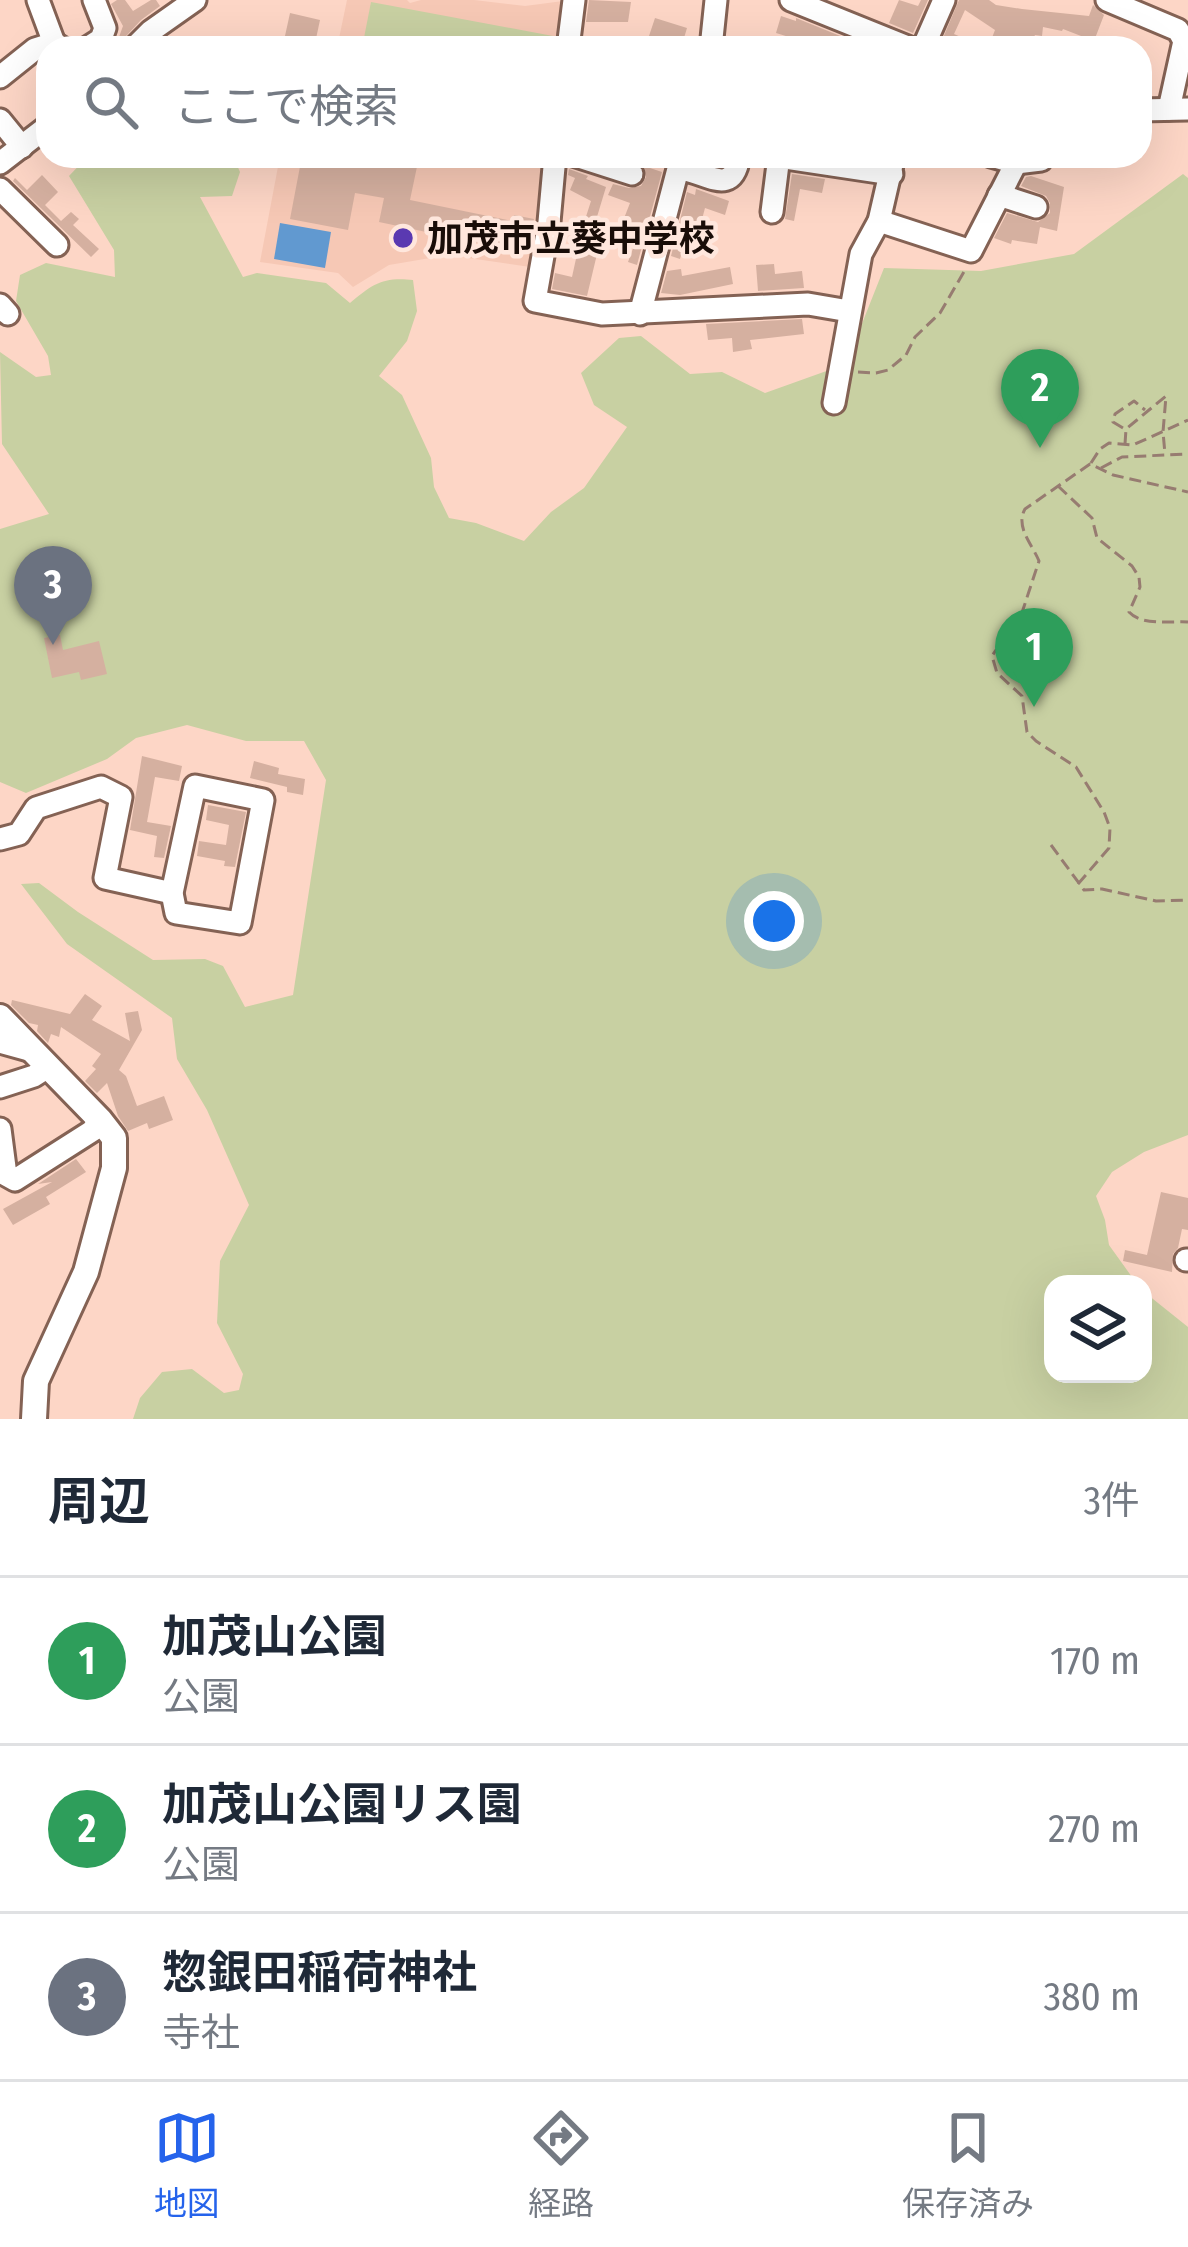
<!DOCTYPE html>
<html lang="ja">
<meta charset="utf-8">
<style>
:root{--surface:#fff;--page:#f6f6f7;--text:#1f2937;--muted:#747a83;--line:#e0e1e3;--accent:#2563eb}
body{margin:0;font-family:"Fira Sans Condensed","Noto Sans JP",sans-serif;background:var(--page);color:var(--text)}
.controls{position:absolute;right:36px;bottom:36px;display:grid;overflow:hidden;border-radius:24px;box-shadow:0 12px 48px #0002}
.controls button{width:108px;height:108px;display:grid;place-items:center;padding:0;border:0;border-bottom:3px solid var(--line);background:var(--surface);color:var(--text);font:60px sans-serif}
.you{position:absolute;left:774px;top:921px;width:42px;height:42px;margin:-30px;border:9px solid #fff;border-radius:50%;background:#1a73e8;box-shadow:0 0 0 18px #1a73e833}
.badge{display:grid;place-items:center;width:78px;height:78px;border-radius:50%;background:var(--accent);color:#fff;font-size:39px;font-weight:700}
.pin{position:absolute;translate:-50% -99px;filter:drop-shadow(0 3px 6px #0008)}
.pin::after{content:'';position:absolute;top:63px;width:42px;height:36px;background:inherit;clip-path:polygon(0 0,100% 0,50% 100%)}
.list{margin:0;padding:0;list-style:none}
h2{display:flex;justify-content:space-between;align-items:center;height:156px;margin:0;padding:0 48px;font-size:51px}
h2 small{font-size:39px;font-weight:400;color:var(--muted)}
.list li{display:grid;grid-template-columns:78px 1fr auto;gap:36px;align-items:center;box-sizing:border-box;height:168px;padding:0 48px;border-top:3px solid var(--line)}
.list b{display:block;font-size:45px;white-space:nowrap}
.list p{margin:0;font-size:39px;white-space:nowrap;color:var(--muted)}
.list em{font-size:39px;font-style:normal;color:var(--muted)}
.icon{flex:none;width:66px;height:66px;fill:none;stroke:currentColor;stroke-width:2;stroke-linecap:round;stroke-linejoin:round}
.map{position:relative;flex:none;width:1188px;height:1419px;overflow:hidden}
.search{position:absolute;background:var(--surface);box-shadow:0 12px 48px #0002;left:36px;right:36px;top:36px;height:132px;display:flex;align-items:center;gap:30px;box-sizing:border-box;padding:0 42px;border-radius:36px;color:var(--muted);font-size:45px}
.sheet{height:660px;background:var(--surface)}
nav{display:flex;justify-content:space-around;align-items:center;box-sizing:border-box;height:168px;border-top:3px solid var(--line);background:var(--surface);font-size:33px;color:var(--muted)}
nav a{display:grid;justify-items:center;gap:6px}
nav .on{color:var(--accent)}
.map>svg:first-child{display:block}
.built{fill:#f6c8b5}
.green{fill:#c8d0a2}
.water{fill:#6199d0}
.building{fill:#d5b0a0}
.lines{fill:none;stroke-linecap:round;stroke-linejoin:round}
.minor-casing{stroke:#846254;stroke-width:27}
.major-casing{stroke:#846254;stroke-width:30}
.path{stroke:#977c71;stroke-width:3;stroke-dasharray:12 6;stroke-linecap:butt}
.minor{stroke:#fff;stroke-width:21}
.major{stroke:#fff;stroke-width:24}
.poi-dot{fill:#5a39b1;stroke:#ffe7dd;stroke-width:4.5}
.labels{text-anchor:middle;stroke-width:9;stroke-linejoin:round;paint-order:stroke}
.poi-label{font-size:36px;font-weight:bold;fill:#190d08;stroke:#ffe7dd;text-anchor:start}
</style>
<div class="map">
<svg width="1188" height="1419" viewBox="0 0 1188 1419">
<rect width="100%" height="100%" fill="#fdd6c6"/>
<g class="built">
<path d="M 347,0 L 407,0 L 410,3 L 421,0 L 474,0 L 525,6 L 563,1 L 561,48 L 337,48 Z"/>
<path d="M 280,156 L 550,156 L 537,268 L 448,255 L 389,265 L 353,287 L 338,273 L 260,262 Z"/>
</g>
<g class="green">
<path d="M 371,2 L 553,36 L 551,48 L 362,48 Z"/>
<path d="M 88,156 L 233,156 L 240,172 L 232,196 L 200,197 L 243,277 L 257,273 L 326,283 L 350,303 C 373,284 382,277 413,280 L 417,311 L 407,341 L 379,376 L 402,395 L 431,458 L 434,487 L 449,518 L 476,523 L 524,541 L 551,512 L 584,488 L 627,427 L 594,405 L 581,373 L 619,338 L 641,336 L 690,374 L 722,372 L 765,393 L 846,364 L 884,268 L 981,271 L 1074,254 L 1183,174 L 1188,178 L 1188,1135 L 1144,1152 L 1112,1172 L 1096,1196 L 1105,1220 L 1109,1245 L 1137,1284 L 1053,1284 L 1053,1374 L 1143,1374 L 1143,1291 L 1188,1327 L 1188,1419 L 133,1419 L 140,1398 L 162,1372 L 192,1369 L 224,1393 L 239,1390 L 243,1374 L 217,1323 L 220,1261 L 249,1205 L 207,1110 L 177,1059 L 172,1018 L 67,944 L 21,884 L 39,883 L 78,912 L 153,960 L 205,959 L 223,966 L 245,1007 L 293,995 L 326,780 L 304,741 L 246,741 L 187,725 L 136,738 L 107,759 L 26,793 L 0,782 L 0,529 L 49,514 L 2,444 L 0,352 L 36,377 L 51,375 L 48,356 L 16,301 L 20,275 L 46,263 L 115,277 L 114,250 L 69,176 Z"/>
</g>
<path class="water" d="M 280,223 L 331,232 L 325,268 L 274,259 Z"/>
<g class="building">
<path d="M 117,0 L 125,0 L 133,11 L 151,0 L 156,0 L 160,6 L 141,20 L 115,48 L 123,26 L 111,4 Z"/>
<path d="M 589,0 L 631,2 L 628,22 L 586,22 Z"/>
<path d="M 899,0 L 918,6 L 921,0 L 928,0 L 913,33 L 889,23 Z"/>
<path d="M 959,0 L 989,0 L 996,5 L 1022,9 L 1089,16 L 1093,5 L 1104,15 L 1094,41 L 1063,29 L 1062,31 L 1043,27 L 1042,36 L 1035,35 L 1029,48 L 988,48 L 995,30 L 965,10 L 954,34 L 986,48 L 947,48 L 940,45 Z"/>
<path d="M 290,13 L 320,20 L 314,48 L 283,45 Z"/>
<path d="M 781,16 L 796,21 L 796,18 L 870,48 L 807,48 L 788,41 L 789,37 L 776,33 Z"/>
<path d="M 655,18 L 687,28 L 681,48 L 645,48 Z"/>
<path d="M 302,156 L 390,156 L 418,162 L 410,200 L 512,221 L 514,215 L 534,219 L 528,249 L 502,244 L 502,248 L 379,222 L 384,198 L 355,193 L 348,230 L 290,219 Z"/>
<path d="M 644,166 L 662,172 L 637,265 L 628,262 L 639,232 L 621,226 L 630,203 L 608,195 L 613,184 L 629,188 L 641,186 L 646,177 Z"/>
<path d="M 569,169 L 588,176 L 586,179 L 606,187 L 590,240 L 566,233 L 569,222 L 583,226 L 591,201 L 570,190 L 575,178 L 568,175 Z"/>
<path d="M 792,174 L 825,179 L 822,193 L 800,189 L 794,221 L 785,219 Z"/>
<path d="M 42,175 L 58,192 L 45,205 L 61,221 L 71,212 L 79,219 L 73,225 L 99,249 L 91,257 L 13,181 L 15,178 L 27,190 Z"/>
<path d="M 1031,176 L 1064,187 L 1057,231 L 1040,227 L 1037,244 L 1012,240 L 1011,244 L 994,238 L 1007,213 L 1038,222 L 1050,213 L 1050,203 L 1046,196 L 1021,186 L 1026,177 Z"/>
<path d="M 696,189 L 729,201 L 725,215 L 705,208 L 697,238 L 687,235 L 680,259 L 671,256 L 687,192 L 695,195 Z"/>
<path d="M 579,245 L 598,250 L 587,296 L 552,289 L 555,273 L 572,277 Z"/>
<path d="M 774,264 L 775,274 L 802,271 L 804,288 L 758,291 L 756,265 Z"/>
<path d="M 730,267 L 733,284 L 680,295 L 661,293 L 667,271 L 681,269 L 682,276 Z"/>
<path d="M 802,319 L 804,334 L 750,340 L 752,349 L 733,352 L 732,338 L 708,340 L 706,324 Z"/>
<path d="M 60,635 L 63,650 L 99,641 L 107,674 L 81,680 L 79,672 L 52,678 L 44,638 Z"/>
<path d="M 142,756 L 182,766 L 179,781 L 155,777 L 147,822 L 171,826 L 164,858 L 154,857 L 157,836 L 130,830 Z"/>
<path d="M 254,761 L 279,768 L 278,774 L 305,779 L 303,795 L 287,792 L 287,787 L 250,778 Z"/>
<path d="M 208,805 L 246,812 L 235,867 L 224,866 L 225,861 L 197,856 L 199,841 L 226,845 L 229,825 L 206,820 Z"/>
<path d="M 85,994 L 102,1006 L 92,1020 L 130,1041 L 125,1013 L 138,1011 L 142,1030 L 119,1070 L 126,1076 L 137,1106 L 164,1096 L 173,1120 L 149,1129 L 147,1123 L 128,1131 L 118,1116 L 107,1083 L 97,1093 L 85,1081 L 96,1069 L 92,1066 L 101,1054 L 61,1027 L 59,1037 L 51,1034 L 48,1043 L 37,1031 L 38,1025 L 29,1023 L 11,1005 L 12,1000 L 70,1014 Z"/>
<path d="M 76,1159 L 86,1172 L 46,1197 L 50,1204 L 13,1225 L 3,1209 L 52,1182 L 38,1184 Z"/>
<path d="M 1161,1192 L 1188,1198 L 1188,1230 L 1182,1229 L 1178,1248 L 1173,1254 L 1172,1272 L 1123,1261 L 1125,1250 L 1147,1255 Z"/>
</g>
<g class="lines">
<g class="minor-casing">
<g id="minor">
<path d="M 38,0 L 54,43"/>
<path d="M 791,0 L 910,48"/>
<path d="M 1107,0 L 1178,30 L 1184,41 L 1169,109"/>
<path d="M 87,48 L 101,39 L 105,28 L 94,0"/>
<path d="M 134,48 L 151,31 L 195,0"/>
<path d="M 568,48 L 574,0"/>
<path d="M 711,48 L 716,0"/>
<path d="M 923,48 L 944,0"/>
<path d="M 0,77 L 35,49 L 54,43 L 62,48"/>
<path d="M 1140,110 L 1188,109"/>
<path d="M 0,120 L 22,147"/>
<path d="M 555,156 L 549,222 L 535,301 L 602,314 L 808,304 L 849,311"/>
<path d="M 576,156 L 632,174"/>
<path d="M 991,156 L 1016,163 L 1041,160 L 1042,156"/>
<path d="M 779,157 L 892,174"/>
<path d="M 0,163 L 48,126"/>
<path d="M 0,189 L 57,245"/>
<path d="M 999,195 L 1036,207"/>
<path d="M 772,212 L 779,156"/>
<path d="M 879,221 L 971,251 L 1016,163"/>
<path d="M 0,305 L 8,314"/>
<path d="M 640,314 L 678,169 C 705,170 733,200 739,156"/>
<path d="M 834,403 L 861,254 L 879,221 L 894,156"/>
<path d="M 195,786 L 263,800 L 240,923 L 176,913 L 172,893 Z"/>
<path d="M 0,839 L 19,834 L 36,808 L 101,787 L 121,797 L 105,878 L 172,893"/>
<path d="M 0,1042 L 32,1051"/>
<path d="M 0,1087 L 34,1076 L 48,1067"/>
<path d="M 0,1129 L 6,1175 L 15,1180 L 92,1131 L 100,1120"/>
<path d="M 1186,1260 L 1188,1260"/>
</g>
</g>
<g class="major-casing">
<path id="major" d="M 0,1017 L 100,1120 L 114,1138 L 114,1168 L 86,1272 L 36,1381 L 34,1419"/>
</g>
<g class="path">
<path d="M 858,372 L 876,373 L 888,370 L 906,355 L 915,337 L 940,313 L 965,270"/>
<path d="M 1123,428 L 1113,422 L 1115,414 L 1134,401 L 1145,410"/>
<path d="M 1125,444 L 1126,429 L 1166,396 L 1163,432 L 1165,454"/>
<path d="M 1091,463 L 1100,449 L 1109,443 L 1133,445 L 1188,420"/>
<path d="M 1101,468 L 1122,457 L 1188,454"/>
<path d="M 1058,486 L 1092,518 L 1097,538 L 1132,566 L 1139,577 L 1140,587 L 1129,612 C 1142,626 1169,621 1188,622"/>
<path d="M 1051,845 L 1084,890 L 1102,889 L 1156,901 L 1188,900"/>
<path d="M 1078,884 L 1109,848 L 1110,828 L 1104,812 L 1076,767 L 1036,741 L 1027,732 L 1022,696 L 997,673 L 992,656 L 996,650 L 1011,646 L 1039,561 C 1032,544 1015,527 1025,509 L 1090,464 L 1113,475 L 1188,492"/>
</g>
<use href="#minor" class="minor"/>
<use href="#major" class="major"/>
</g>
<circle class="poi-dot" cx="403" cy="238" r="12"/>
<g class="labels">
<g class="poi-label">
<text x="427" y="251">加茂市立葵中学校</text>
</g>
</g>
</svg>
<div class="controls">
<button><svg class="icon" aria-label="layers" viewBox="0 0 24 24"><path d="M12 4l9 5-9 5-9-5zM3 14l9 5 9-5"/></svg></button>
</div>
<div class="you"></div>
<div class="pin badge" style="left:1034px;top:707px;background:#2e9e5b">1</div>
<div class="pin badge" style="left:1040px;top:448px;background:#2e9e5b">2</div>
<div class="pin badge" style="left:53px;top:645px;background:#6b7280">3</div>
<div class="search"><svg class="icon" aria-label="search" viewBox="0 0 24 24"><circle cx="10" cy="10" r="6"/><path d="M15 15l6 6"/></svg>ここで検索</div>
</div>
<section class="sheet">
<h2>周辺<small>3件</small></h2>
<ul class="list">
<li><span class="badge" style="background:#2e9e5b">1</span><div><b>加茂山公園</b><p>公園</p></div><em>170 m</em></li>
<li><span class="badge" style="background:#2e9e5b">2</span><div><b>加茂山公園リス園</b><p>公園</p></div><em>270 m</em></li>
<li><span class="badge" style="background:#6b7280">3</span><div><b>惣銀田稲荷神社</b><p>寺社</p></div><em>380 m</em></li>
</ul>
</section>
<nav>
<a class="on"><svg class="icon" aria-label="map" viewBox="0 0 24 24"><path d="M3 6l6-2 6 2 6-2v14l-6 2-6-2-6 2zM9 4v14M15 6v14"/></svg>地図</a>
<a><svg class="icon" aria-label="directions" viewBox="0 0 24 24"><path d="M12 3l9 9-9 9-9-9zM9 14v-3h6M13 9l2 2-2 2"/></svg>経路</a>
<a><svg class="icon" aria-label="saved" viewBox="0 0 24 24"><path d="M7 4h10v16l-5-4-5 4z"/></svg>保存済み</a>
</nav>
